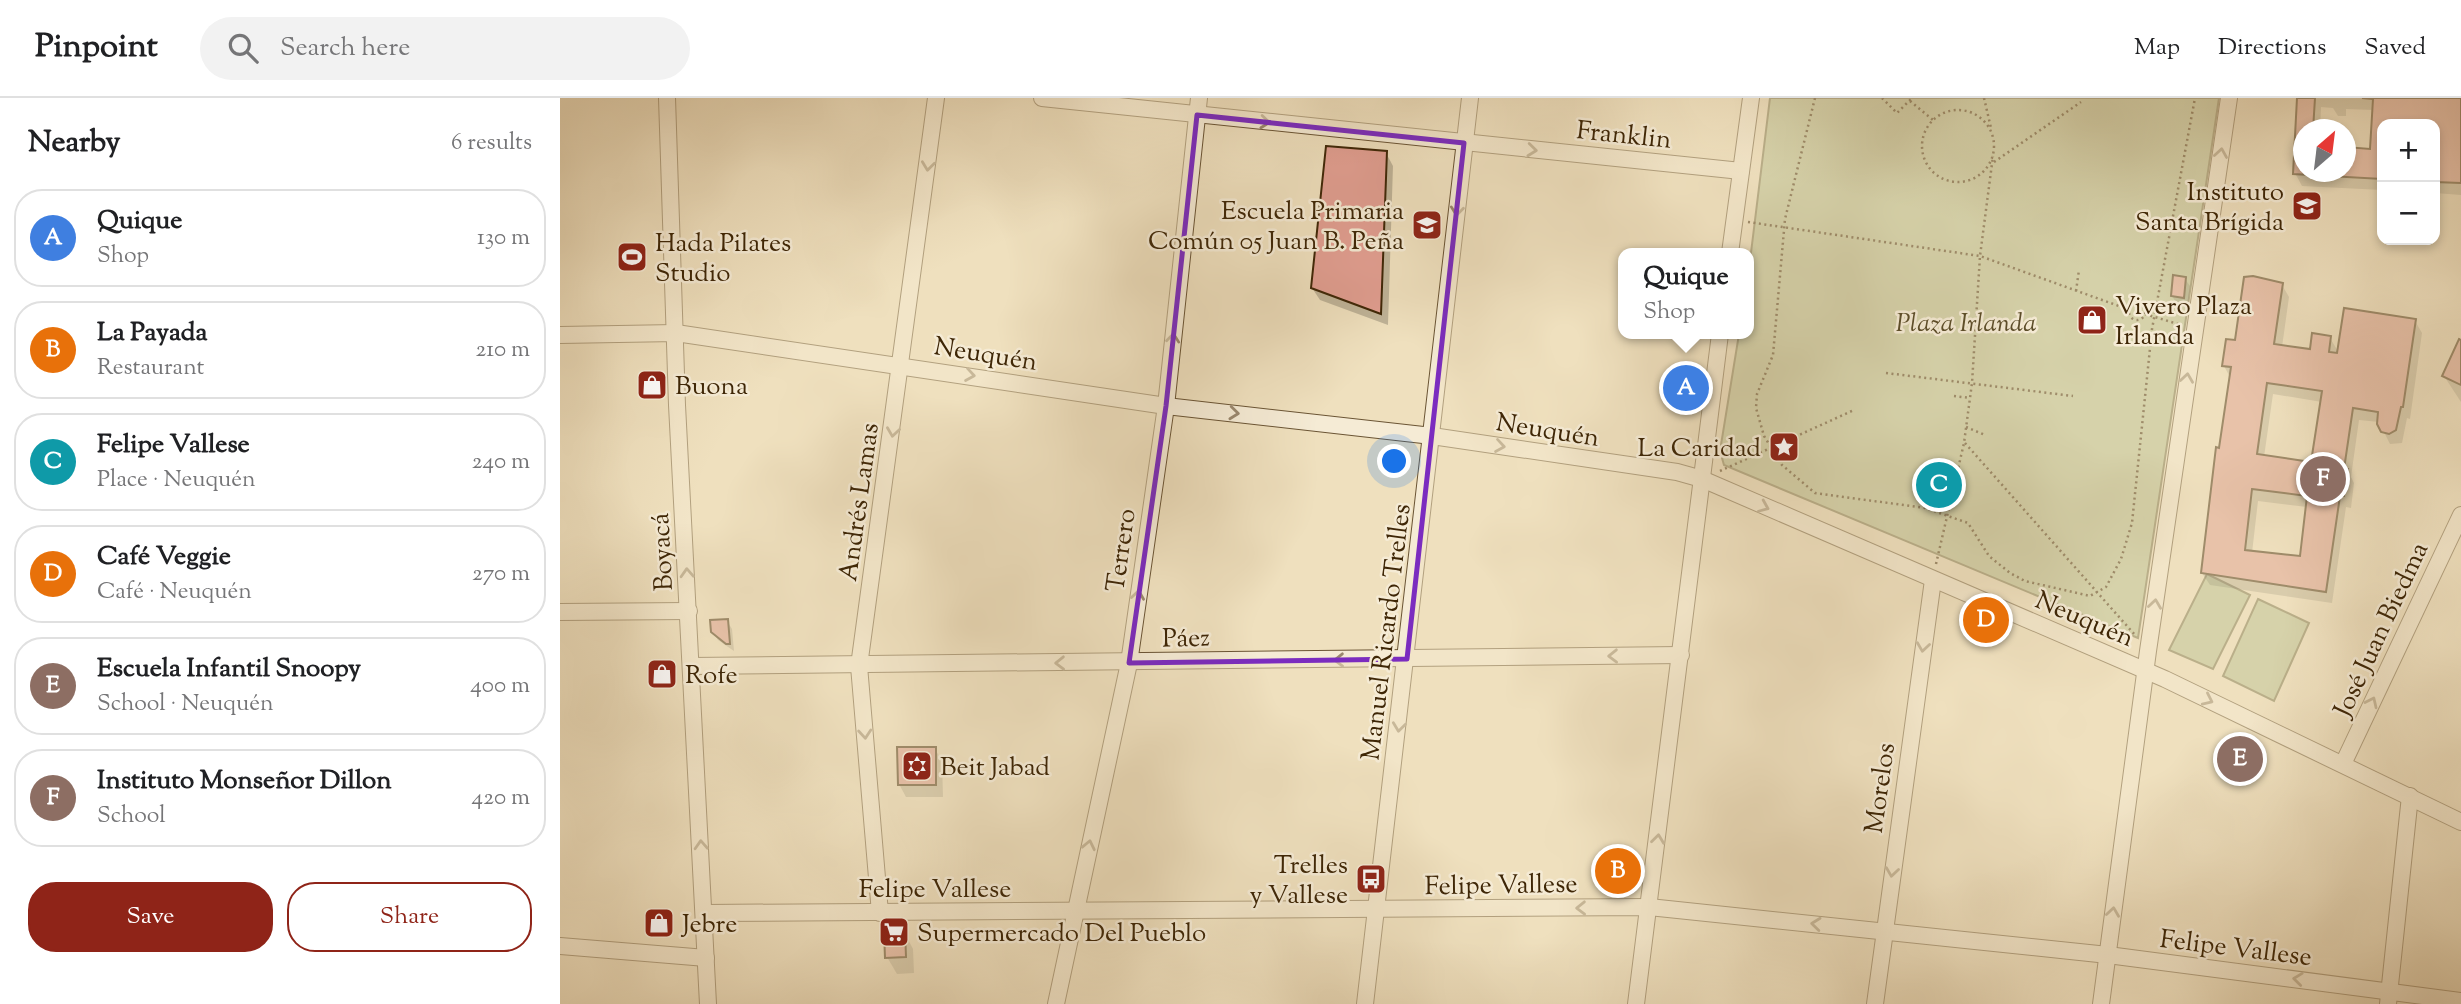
<!DOCTYPE html>
<meta charset="utf-8">
<style>
:root{--surface:#fff;--page:#f2f2f2;--text:#202124;--muted:#757577;--line:#e0e0e0;--accent:#8f2418}
body{margin:0;font-family:"Sorts Mill Goudy",serif;background:var(--page);color:var(--text)}
.controls{position:absolute;right:21px;top:21px;display:grid;overflow:hidden;border-radius:14px;box-shadow:0 4px 10px #0003}
.controls button{width:63px;height:63px;display:grid;place-items:center;padding:0;border:0;border-bottom:2px solid var(--line);background:var(--surface);color:var(--text);font:35px sans-serif}
.compass{position:absolute;left:1733px;top:21px;width:63px;height:63px;border-radius:50%;background:var(--surface);box-shadow:0 4px 10px #0003;rotate:28deg}
.you{position:absolute;left:835px;top:364px;width:24px;height:24px;margin:-18px;border:5px solid #fff;border-radius:50%;background:#1a73e8;box-shadow:0 0 0 10px #1a73e833}
.badge{display:grid;place-items:center;width:46px;height:46px;border-radius:50%;background:var(--accent);color:#fff;font-size:23px;font-weight:700}
.pin{position:absolute;translate:-50% -50%;border:4px solid #fff;box-shadow:0 2px 7px #0006}
.popup{position:absolute;left:1058px;top:150px;width:136px;height:91px;box-sizing:border-box;display:grid;place-content:center;border-radius:14px;background:var(--surface);filter:drop-shadow(0 2px 5px #0005);font-size:23px;white-space:nowrap;color:var(--muted)}
.popup b{font-size:26px;color:var(--text)}
.popup::after{content:'';position:absolute;left:50%;top:100%;margin-left:-14px;border:14px solid transparent;border-top-color:var(--surface)}
.list{margin:0;padding:0;list-style:none}
h2{display:flex;justify-content:space-between;align-items:center;height:91px;margin:0;padding:0 28px;font-size:30px}
h2 small{font-size:23px;font-weight:400;color:var(--muted)}
.list li{display:grid;grid-template-columns:46px 1fr auto;gap:21px;align-items:center;box-sizing:border-box;height:98px;margin:0 14px 14px;padding:0 14px;border:2px solid var(--line);border-radius:28px}
.list b{display:block;font-size:26px;white-space:nowrap}
.list p{margin:0;font-size:23px;white-space:nowrap;color:var(--muted)}
.list em{font-size:23px;font-style:normal;color:var(--muted)}
.actions{display:flex;gap:14px;padding:21px 28px}
.actions a{flex:1;padding:16px 0;border:2px solid var(--accent);border-radius:28px;text-align:center;font-size:24px;color:var(--accent)}
.actions .main{background:var(--accent);color:#fff}
.icon{flex:none;width:38px;height:38px;fill:none;stroke:currentColor;stroke-width:2;stroke-linecap:round;stroke-linejoin:round}
.map{position:relative;flex:none;width:1901px;height:906px;overflow:hidden}
header{display:flex;align-items:center;gap:42px;box-sizing:border-box;height:98px;padding:0 35px;background:var(--surface);border-bottom:2px solid var(--line)}
header strong{font-size:33px}
nav{display:flex;gap:38px;margin-inline-start:auto;font-size:24px}
.search{width:490px;height:63px;background:var(--page);display:flex;align-items:center;gap:18px;box-sizing:border-box;padding:0 24px;border-radius:38px;color:var(--muted);font-size:26px}
main{display:flex}
aside{flex:1;background:var(--surface)}
.map>svg:first-child{display:block}
.green{fill:#b8c292;stroke:#7b744c;stroke-width:2}
.shadow{fill:#0003;fill-rule:evenodd}
.building{fill:#e19e91;stroke:#3e2606;stroke-width:2;fill-rule:evenodd}
.lines{fill:none;stroke-linecap:round;stroke-linejoin:round}
.minor-casing{stroke:#6a5434;stroke-width:18}
.path{stroke:#3e2606;stroke-width:2.5;stroke-dasharray:2 3.5;stroke-linecap:butt}
.minor{stroke:#f5ebd5;stroke-width:16}
.oneway{stroke:#9a886e}
.marked{fill:none;stroke:#7b2cbf;stroke-width:5;stroke-linejoin:round}
.labels{text-anchor:middle;stroke-width:5;stroke-linejoin:round;paint-order:stroke}
.street-label{font-size:26px;fill:#3e2606;stroke:#f5ebd5}
.poi-label{font-size:26px;fill:#3e2606;stroke:#f5ebd5;text-anchor:start}
.park-label{font-size:26px;font-style:italic;fill:#5c4d29;stroke:#f5ebd5}
</style>
<header>
<strong>Pinpoint</strong>
<div class="search"><svg class="icon" aria-label="search" viewBox="0 0 24 24"><circle cx="10" cy="10" r="6"/><path d="M15 15l6 6"/></svg>Search here</div>
<nav><a>Map</a><a>Directions</a><a>Saved</a></nav>
</header>
<main>
<aside>
<h2>Nearby<small>6 results</small></h2>
<ul class="list">
<li><span class="badge" style="background:#3f7fe0">A</span><div><b>Quique</b><p>Shop</p></div><em>130 m</em></li>
<li><span class="badge" style="background:#e8710a">B</span><div><b>La Payada</b><p>Restaurant</p></div><em>210 m</em></li>
<li><span class="badge" style="background:#0f9aa8">C</span><div><b>Felipe Vallese</b><p>Place · Neuquén</p></div><em>240 m</em></li>
<li><span class="badge" style="background:#e8710a">D</span><div><b>Café Veggie</b><p>Café · Neuquén</p></div><em>270 m</em></li>
<li><span class="badge" style="background:#8d6e63">E</span><div><b>Escuela Infantil Snoopy</b><p>School · Neuquén</p></div><em>400 m</em></li>
<li><span class="badge" style="background:#8d6e63">F</span><div><b>Instituto Monseñor Dillon</b><p>School</p></div><em>420 m</em></li>
</ul>
<div class="actions"><a class="main">Save</a><a>Share</a></div>
</aside>
<div class="map">
<svg width="1901" height="906" viewBox="0 0 1901 906">
<rect width="100%" height="100%" fill="#efe0be"/>
<filter id="stains"><feTurbulence type="fractalNoise" baseFrequency=".00286" numOctaves="4"/><feColorMatrix values="0 0 0 0 .2 0 0 0 0 .09 0 0 0 0 .02 0 0 0 .5 -.17"/></filter>
<radialGradient id="worn" r=".72"><stop offset=".6" stop-color="#630" stop-opacity="0"/><stop offset="1" stop-color="#630" stop-opacity=".3"/></radialGradient>
<g class="green">
<path d="M 1210,0 L 1659,0 L 1578,540 L 1164,367 L 1160,353 L 1179,236 L 1189,236 L 1189,171 Z"/>
<path d="M 1647,476 L 1690,497 L 1653,571 L 1609,552 Z"/>
<path d="M 1698,501 L 1749,525 L 1714,603 L 1663,578 Z"/>
</g>
<g class="shadow">
<path d="M 1739,0 L 1901,0 L 1901,97 L 1875,95 L 1875,26 L 1822,26 L 1822,92 L 1742,88 L 1735,75 ZM 1761,9 L 1773,10 L 1778,18 L 1786,18 L 1786,11 L 1814,12 L 1812,53 L 1786,51 L 1786,74 L 1744,74 L 1744,32 L 1760,32 Z"/>
<path d="M 826,55 L 833,68 L 828,227 L 760,202 L 752,190 Z"/>
<path d="M 1625,181 L 1630,188 L 1628,207 L 1617,206 L 1612,198 Z"/>
<path d="M 1722,187 L 1729,199 L 1722,249 L 1751,253 L 1770,240 L 1779,255 L 1855,223 L 1862,235 L 1850,321 L 1847,320 L 1842,345 L 1830,346 L 1819,324 L 1799,322 L 1791,379 L 1794,385 L 1791,410 L 1786,409 L 1772,505 L 1650,487 L 1642,475 L 1671,281 L 1664,268 L 1676,244 ZM 1713,296 L 1762,304 L 1753,366 L 1704,359 ZM 1698,403 L 1747,409 L 1742,460 L 1692,455 Z"/>
<path d="M 1901,244 L 1901,304 L 1884,278 Z"/>
<path d="M 167,523 L 172,531 L 174,553 L 158,542 L 153,533 Z"/>
<path d="M 375,651 L 382,663 L 383,699 L 346,699 L 339,686 Z"/>
<path d="M 1073,763 L 1077,771 L 1076,786 L 1050,788 L 1045,780 Z"/>
<path d="M 344,834 L 353,851 L 354,875 L 337,876 L 327,859 Z"/>
</g>
<g class="building">
<path d="M 1737,0 L 1755,0 L 1753,32 L 1744,32 L 1744,74 L 1786,74 L 1786,49 L 1810,51 L 1813,1 L 1802,0 L 1901,0 L 1901,85 L 1875,84 L 1875,26 L 1822,26 L 1822,81 L 1733,76 Z"/>
<path d="M 766,48 L 827,53 L 821,216 L 751,190 Z"/>
<path d="M 1613,177 L 1626,179 L 1624,200 L 1611,198 Z"/>
<path d="M 1693,178 L 1723,185 L 1714,246 L 1750,251 L 1752,235 L 1771,238 L 1769,254 L 1777,255 L 1784,210 L 1856,221 L 1843,309 L 1841,309 L 1836,332 L 1829,336 L 1821,334 L 1817,326 L 1818,314 L 1793,310 L 1784,371 L 1788,371 L 1784,398 L 1780,398 L 1766,494 L 1641,475 L 1656,349 L 1659,350 L 1671,269 L 1662,268 L 1666,241 L 1675,242 L 1684,179 ZM 1707,285 L 1762,293 L 1751,364 L 1697,356 ZM 1692,391 L 1747,398 L 1740,458 L 1685,452 Z"/>
<path d="M 1899,241 L 1901,242 L 1901,287 L 1882,278 Z"/>
<path d="M 168,521 L 170,546 L 166,546 L 151,534 L 150,522 Z"/>
<path d="M 337,649 L 376,649 L 376,687 L 338,687 Z"/>
<path d="M 1057,761 L 1074,762 L 1072,778 L 1043,780 L 1043,768 L 1057,768 Z"/>
<path d="M 345,832 L 346,859 L 325,860 L 324,833 Z"/>
</g>
<g class="lines">
<g class="minor-casing">
<g id="minor">
<path d="M 107,0 L 117,307 L 148,906"/>
<path d="M 482,0 L 1181,73"/>
<path d="M 1170,155 L 1191,0"/>
<path d="M 0,237 L 116,235 L 606,308 L 872,338 L 1117,374 L 1142,381 L 1605,581 L 1901,724"/>
<path d="M 0,514 L 129,513"/>
<path d="M 131,568 L 1121,557"/>
<path d="M 1783,666 L 1901,417"/>
<path d="M 145,815 L 1089,809 L 1548,857 L 1901,903"/>
<path d="M 320,815 L 299,568 L 376,0"/>
<path d="M 0,848 L 146,860"/>
<path d="M 496,906 L 569,565 L 606,308 L 639,0"/>
<path d="M 805,906 L 910,0"/>
<path d="M 1076,906 L 1160,236"/>
<path d="M 1315,906 L 1373,482"/>
<path d="M 1541,906 L 1588,553 L 1669,0"/>
<path d="M 1828,906 L 1850,698"/>
</g>
</g>
<g class="path">
<path d="M 1255,0 L 1225,121 L 1213,257 L 1197,296 L 1196,310 L 1204,338 L 1222,367 L 1255,395 L 1365,410 L 1408,425 L 1429,458 L 1450,475 L 1465,483 L 1530,498 L 1546,489 L 1561,461 L 1572,425 L 1592,231 L 1635,0"/>
<path d="M 1322,0 L 1337,15 L 1352,0"/>
<path d="M 1424,0 L 1431,30"/>
<path d="M 1350,3 L 1373,22"/>
<circle cx="1398" cy="48" r="36"/>
<path d="M 1434,64 L 1521,4"/>
<path d="M 1188,124 L 1420,158 L 1570,212"/>
<path d="M 1516,193 L 1519,172"/>
<circle cx="1577" cy="214" r="8"/>
<path d="M 1585,216 L 1621,227"/>
<path d="M 1326,275 L 1513,298"/>
<path d="M 1394,298 L 1410,300"/>
<path d="M 1406,329 L 1425,337"/>
<path d="M 1405,345 L 1575,537"/>
<path d="M 1160,373 L 1294,312"/>
<path d="M 1376,466 L 1404,345 L 1412,285 L 1420,158 L 1433,58"/>
</g>
<use href="#minor" class="minor"/>
</g>
<defs><path id="oneway-chevron" d="M-2-3.5L2.5 0L-2 3.5" fill="none" stroke-width="1.6" stroke-linecap="round" stroke-linejoin="round" transform="scale(1.75)"/></defs>
<g class="oneway">
<use href="#oneway-chevron" transform="translate(705 24) rotate(6)"/>
<use href="#oneway-chevron" transform="translate(972 52) rotate(6)"/>
<use href="#oneway-chevron" transform="translate(1661 55) rotate(-81)"/>
<use href="#oneway-chevron" transform="translate(368 68) rotate(97)"/>
<use href="#oneway-chevron" transform="translate(897 113) rotate(96)"/>
<use href="#oneway-chevron" transform="translate(613 240) rotate(-84)"/>
<use href="#oneway-chevron" transform="translate(410 277) rotate(9)"/>
<use href="#oneway-chevron" transform="translate(1627 280) rotate(-82)"/>
<use href="#oneway-chevron" transform="translate(674 315) rotate(6)"/>
<use href="#oneway-chevron" transform="translate(333 334) rotate(98)"/>
<use href="#oneway-chevron" transform="translate(940 348) rotate(9)"/>
<use href="#oneway-chevron" transform="translate(1204 409) rotate(23)"/>
<use href="#oneway-chevron" transform="translate(127 475) rotate(-93)"/>
<use href="#oneway-chevron" transform="translate(578 497) rotate(-82)"/>
<use href="#oneway-chevron" transform="translate(1595 506) rotate(-82)"/>
<use href="#oneway-chevron" transform="translate(1363 549) rotate(98)"/>
<use href="#oneway-chevron" transform="translate(1053 558) rotate(179)"/>
<use href="#oneway-chevron" transform="translate(779 562) rotate(179)"/>
<use href="#oneway-chevron" transform="translate(500 565) rotate(179)"/>
<use href="#oneway-chevron" transform="translate(1648 602) rotate(25)"/>
<use href="#oneway-chevron" transform="translate(1812 604) rotate(-65)"/>
<use href="#oneway-chevron" transform="translate(839 629) rotate(97)"/>
<use href="#oneway-chevron" transform="translate(305 636) rotate(85)"/>
<use href="#oneway-chevron" transform="translate(1098 741) rotate(-83)"/>
<use href="#oneway-chevron" transform="translate(141 747) rotate(-93)"/>
<use href="#oneway-chevron" transform="translate(529 747) rotate(-78)"/>
<use href="#oneway-chevron" transform="translate(1332 774) rotate(98)"/>
<use href="#oneway-chevron" transform="translate(1021 810) rotate(179)"/>
<use href="#oneway-chevron" transform="translate(1553 814) rotate(-82)"/>
<use href="#oneway-chevron" transform="translate(1256 826) rotate(-174)"/>
<use href="#oneway-chevron" transform="translate(1738 881) rotate(-173)"/>
</g>
<path d="M0 0H1901V906H0ZM 637,17 L 904,45 L 847,561 L 569,565 L 606,308 Z" fill="#efe0be" fill-opacity=".55" fill-rule="evenodd"/>
<path class="marked" d="M 637,17 L 904,45 L 847,561 L 569,565 L 606,308 Z"/>
<defs>
<g id="school-square" transform="scale(1.575)"><rect x="-9" y="-9" width="18" height="18" rx="4" fill="#8f2418" stroke="#f5ebd5"/><path d="M0-5L7-2L0 1L-7-2ZM-4 1L0 2.5L4 1V4Q0 6-4 4Z" fill="#fff"/></g>
<g id="stadium-square" transform="scale(1.575)"><rect x="-9" y="-9" width="18" height="18" rx="4" fill="#8f2418" stroke="#f5ebd5"/><path d="M0-5a6.5 5 0 1 0 0 10a6.5 5 0 1 0 0-10ZM-3.5-1.8h7v3.6h-7Z" fill="#fff"/></g>
<g id="shop-square" transform="scale(1.575)"><rect x="-9" y="-9" width="18" height="18" rx="4" fill="#8f2418" stroke="#f5ebd5"/><path d="M-5-2.5h2.3a2.7 3.5 0 0 1 5.4 0H5L5.5 6h-11ZM-1.5-2.5h3a1.5 2.3 0 0 0-3 0Z" fill="#fff"/></g>
<g id="sight-square" transform="scale(1.575)"><rect x="-9" y="-9" width="18" height="18" rx="4" fill="#8f2418" stroke="#f5ebd5"/><path d="M0-6L1.8-2.2L6-1.7L2.9 1.2L3.7 5.4L0 3.3L-3.7 5.4L-2.9 1.2L-6-1.7L-1.8-2.2Z" fill="#fff"/></g>
<g id="synagogue-square" transform="scale(1.575)"><rect x="-9" y="-9" width="18" height="18" rx="4" fill="#8f2418" stroke="#f5ebd5"/><path d="M0-6.5L5.6 3.2H-5.6ZM0 6.5L5.6-3.2H-5.6Z" fill="#fff"/></g>
<g id="bus-square" transform="scale(1.575)"><rect x="-9" y="-9" width="18" height="18" rx="4" fill="#8f2418" stroke="#f5ebd5"/><path d="M-5-6H5V4H4V6H2V4H-2V6H-4V4H-5ZM-3.5-4V0h7V-4ZM-3.5 1.2v1.5H-2V1.2ZM2 1.2v1.5H3.5V1.2Z" fill="#fff"/></g>
<g id="supermarket-square" transform="scale(1.575)"><rect x="-9" y="-9" width="18" height="18" rx="4" fill="#8f2418" stroke="#f5ebd5"/><path d="M-6-5.5h2.5l.6 2H6L4.5 2H-2.5L-4.4-4H-6ZM-1.5 3.2a1.3 1.3 0 1 0 .1 0ZM3 3.2a1.3 1.3 0 1 0 .1 0Z" fill="#fff"/></g>
</defs>
<g fill-rule="evenodd">
<use href="#school-square" x="1747" y="108"/>
<use href="#school-square" x="867" y="127"/>
<use href="#stadium-square" x="72" y="159"/>
<use href="#shop-square" x="1532" y="222"/>
<use href="#shop-square" x="92" y="287"/>
<use href="#sight-square" x="1224" y="349"/>
<use href="#shop-square" x="102" y="576"/>
<use href="#synagogue-square" x="357" y="668"/>
<use href="#bus-square" x="811" y="781"/>
<use href="#shop-square" x="99" y="825"/>
<use href="#supermarket-square" x="334" y="834"/>
</g>
<g class="labels">
<g class="street-label">
<text transform="translate(1064 36) rotate(6)" y="9">Franklin</text>
<text transform="translate(426 255) rotate(9)" y="9">Neuquén</text>
<text transform="translate(988 331) rotate(9)" y="9">Neuquén</text>
<text transform="translate(298 404) rotate(-82)" y="9">Andrés Lamas</text>
<text transform="translate(560 452) rotate(-82)" y="9">Terrero</text>
<text transform="translate(101 454) rotate(-93)" y="9">Boyacá</text>
<text transform="translate(1525 520) rotate(23)" y="9">Neuquén</text>
<text transform="translate(1820 531) rotate(-65)" y="9">José Juan Biedma</text>
<text transform="translate(825 534) rotate(-83)" y="9">Manuel Ricardo Trelles</text>
<text transform="translate(626 539) rotate(-1)" y="9">Páez</text>
<text transform="translate(1319 690) rotate(-82)" y="9">Morelos</text>
<text transform="translate(941 786) rotate(-1)" y="9">Felipe Vallese</text>
<text x="375" y="799">Felipe Vallese</text>
<text transform="translate(1676 849) rotate(7)" y="9">Felipe Vallese</text>
</g>
<g class="poi-label">
<text x="1724" y="102" text-anchor="end">Instituto<tspan x="1724" dy="30">Santa Brígida</tspan></text>
<text x="844" y="121" text-anchor="end">Escuela Primaria<tspan x="844" dy="30">Común 05 Juan B. Peña</tspan></text>
<text x="95" y="153">Hada Pilates<tspan x="95" dy="30">Studio</tspan></text>
<text x="1555" y="216">Vivero Plaza<tspan x="1555" dy="30">Irlanda</tspan></text>
<text x="115" y="296">Buona</text>
<text x="1201" y="358" text-anchor="end">La Caridad</text>
<text x="125" y="585">Rofe</text>
<text x="380" y="677">Beit Jabad</text>
<text x="788" y="775" text-anchor="end">Trelles<tspan x="788" dy="30">y Vallese</tspan></text>
<text x="122" y="834">Jebre</text>
<text x="357" y="843">Supermercado Del Pueblo</text>
</g>
<g class="park-label">
<text x="1406" y="233">Plaza Irlanda</text>
</g>
</g>
<rect width="100%" height="100%" filter="url(#stains)"/>
<rect width="100%" height="100%" fill="url(#worn)"/>
</svg>
<div class="controls">
<button>+</button>
<button>−</button>
</div>
<svg class="compass" viewBox="-18 -18 36 36"><path d="M0-13l5 13h-10z" fill="#e53935"/><path d="M0 13l5-13h-10z" fill="#757577"/></svg>
<div class="you"></div>
<div class="pin badge" style="left:1126px;top:290px;background:#3f7fe0">A</div>
<div class="popup"><b>Quique</b>Shop</div>
<div class="pin badge" style="left:1058px;top:773px;background:#e8710a">B</div>
<div class="pin badge" style="left:1379px;top:387px;background:#0f9aa8">C</div>
<div class="pin badge" style="left:1426px;top:522px;background:#e8710a">D</div>
<div class="pin badge" style="left:1680px;top:661px;background:#8d6e63">E</div>
<div class="pin badge" style="left:1763px;top:381px;background:#8d6e63">F</div>
</div>
</main>
